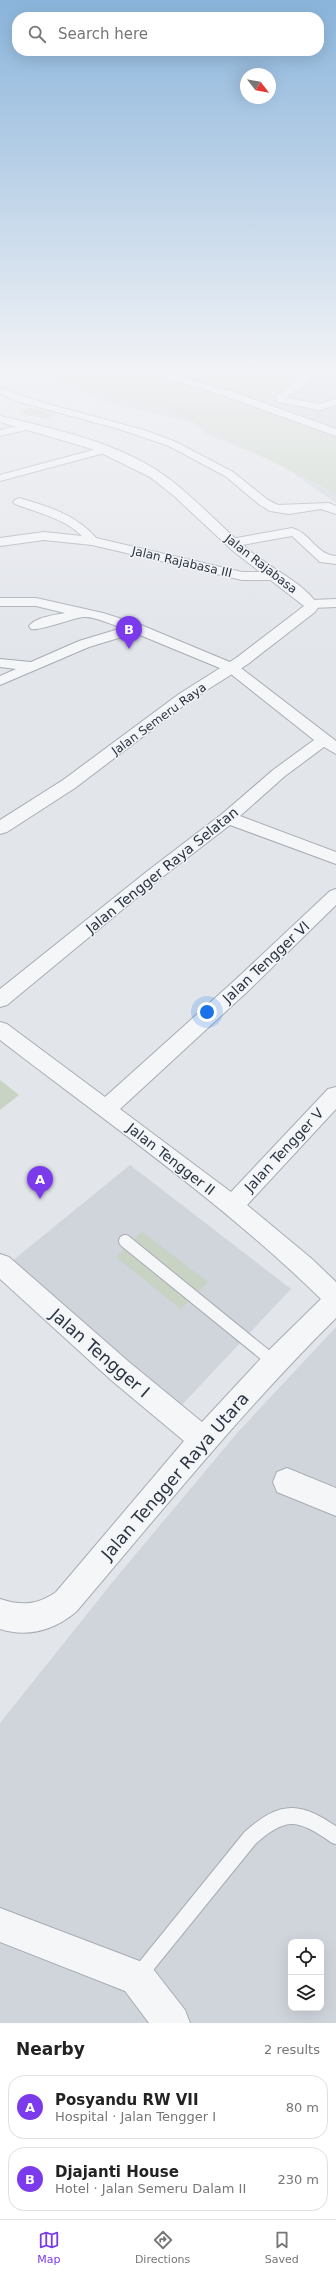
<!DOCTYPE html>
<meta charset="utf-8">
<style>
:root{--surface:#fff;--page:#f6f6f6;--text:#222;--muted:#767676;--line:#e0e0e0;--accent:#7c3aed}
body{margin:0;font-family:"DejaVu Sans",sans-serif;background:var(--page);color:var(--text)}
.controls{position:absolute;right:12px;bottom:12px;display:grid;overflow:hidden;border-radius:8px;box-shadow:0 4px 16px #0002}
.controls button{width:36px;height:36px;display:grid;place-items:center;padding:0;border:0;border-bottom:1px solid var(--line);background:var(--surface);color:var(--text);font:20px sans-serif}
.compass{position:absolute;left:240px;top:68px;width:36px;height:36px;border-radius:50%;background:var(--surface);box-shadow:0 4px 16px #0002;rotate:121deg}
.you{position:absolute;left:207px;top:1012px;width:14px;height:14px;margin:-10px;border:3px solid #fff;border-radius:50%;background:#1a73e8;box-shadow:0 0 0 6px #1a73e833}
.badge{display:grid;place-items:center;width:26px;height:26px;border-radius:50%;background:var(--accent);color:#fff;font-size:13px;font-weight:700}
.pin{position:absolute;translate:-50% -33px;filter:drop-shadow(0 1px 2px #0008)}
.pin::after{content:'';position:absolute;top:21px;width:14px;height:12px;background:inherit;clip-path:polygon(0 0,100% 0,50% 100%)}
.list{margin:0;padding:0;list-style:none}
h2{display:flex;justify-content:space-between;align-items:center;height:52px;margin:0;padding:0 16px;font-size:17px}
h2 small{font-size:13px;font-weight:400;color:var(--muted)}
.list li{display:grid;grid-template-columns:26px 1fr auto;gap:12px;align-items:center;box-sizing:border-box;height:64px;margin:0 8px 8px;padding:0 8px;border:1px solid var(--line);border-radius:16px}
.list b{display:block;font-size:15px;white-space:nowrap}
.list p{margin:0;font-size:13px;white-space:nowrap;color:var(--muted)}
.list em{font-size:13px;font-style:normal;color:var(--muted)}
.icon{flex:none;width:22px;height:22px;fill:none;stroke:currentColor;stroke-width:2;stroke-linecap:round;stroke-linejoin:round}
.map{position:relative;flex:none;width:336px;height:2023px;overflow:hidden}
.search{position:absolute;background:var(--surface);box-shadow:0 4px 16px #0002;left:12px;right:12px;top:12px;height:44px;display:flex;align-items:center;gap:10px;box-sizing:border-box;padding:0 14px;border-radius:16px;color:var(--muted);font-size:15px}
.sheet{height:196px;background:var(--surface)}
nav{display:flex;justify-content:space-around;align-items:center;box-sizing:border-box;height:56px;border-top:1px solid var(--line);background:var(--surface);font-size:11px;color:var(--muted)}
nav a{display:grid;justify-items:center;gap:2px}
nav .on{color:var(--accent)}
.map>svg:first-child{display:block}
.built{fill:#d0d5dc;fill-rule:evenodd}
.green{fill:#c8d3c3}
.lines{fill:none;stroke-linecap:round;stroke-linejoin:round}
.service-far1-casing{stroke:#a7acb4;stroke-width:14}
.service-casing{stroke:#a7acb4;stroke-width:18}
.minor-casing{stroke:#a7acb4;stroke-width:2}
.tertiary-casing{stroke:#a7acb4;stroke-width:2}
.service-far1{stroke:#f5f6f8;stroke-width:12}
.service{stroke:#f5f6f8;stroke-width:16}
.minor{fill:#f5f6f8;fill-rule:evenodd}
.tertiary{fill:#f5f6f8;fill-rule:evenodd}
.labels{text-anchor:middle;stroke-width:3;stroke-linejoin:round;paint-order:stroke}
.far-street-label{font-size:12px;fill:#2a3441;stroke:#f2f4f7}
.street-label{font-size:14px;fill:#2a3441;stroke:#f2f4f7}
.near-street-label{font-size:17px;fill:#2a3441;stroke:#f2f4f7}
</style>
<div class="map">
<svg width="336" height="2023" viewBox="0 0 336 2023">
<rect width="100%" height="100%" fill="#e2e5ea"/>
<g class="built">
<path d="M 0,368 L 336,368 L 336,503 L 278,463 L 206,434 L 195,423 L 109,403 L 72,387 Z"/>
<path d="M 130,1165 L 291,1289 L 178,1409 L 6,1266 Z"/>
<path d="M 336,1327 L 336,2023 L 0,2023 L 0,1723 L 115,1579 L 238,1432 ZM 291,1942 L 321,1942 L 321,2008 L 291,2008 Z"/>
</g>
<g class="green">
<path d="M 0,368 L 122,368 L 159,375 L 172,368 L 304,368 L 265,407 L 336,426 L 336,493 L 162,407 Z"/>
<path d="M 30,408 L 56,414 L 46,419 L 20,413 Z"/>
<path d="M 0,1080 L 19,1095 L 0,1110 Z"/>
<path d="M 142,1232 L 208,1282 L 181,1309 L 116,1257 Z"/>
</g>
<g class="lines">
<g class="service-far1-casing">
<path id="service-far1" d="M 125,1241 L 274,1362"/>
</g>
<g class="service-casing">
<path id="service" d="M 139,1975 L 250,1838 C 284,1807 300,1811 336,1836"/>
</g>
<g class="minor-casing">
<g id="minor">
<path d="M 132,368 L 148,368 L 233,392 L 336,429 L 336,436 L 225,396 Z"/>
<path d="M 316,368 L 328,368 L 286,398 L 320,404 L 336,399 L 336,405 L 320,410 L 278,402 L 276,397 L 277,395 Z"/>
<path d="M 0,388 L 44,403 L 147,431 L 176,442 L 233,472 L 268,500 L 278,505 L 329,503 L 336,506 L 336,514 L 321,509 L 289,514 L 270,511 L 260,505 L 225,476 L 169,446 L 119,429 L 16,401 L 0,394 Z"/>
<path d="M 30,423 L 34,424 L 34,428 L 0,436 L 0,430 Z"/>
<path d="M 104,447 L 108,448 L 108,452 L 0,481 L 0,475 Z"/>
<path d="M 19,498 C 47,506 77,515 96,538 L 242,572 L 274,572 L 280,576 L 274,580 L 242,580 L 92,545 L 44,540 L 0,546 L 0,538 L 44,532 L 82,536 C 64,518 38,513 15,504 L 13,502 L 15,500 Z"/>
<path d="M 292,528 C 310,533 317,555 336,556 L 336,564 L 320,562 L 292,536 L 231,547 L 225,543 L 231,539 Z"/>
<path d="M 0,598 L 36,598 L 103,613 L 141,625 L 237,665 L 336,741 L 336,754 L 324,747 L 285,776 L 240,816 L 336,852 L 336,864 L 230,825 L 157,881 L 7,1005 L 0,1007 L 0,989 L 145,873 L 222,814 L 273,770 L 314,740 L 227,671 L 135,633 L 89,647 L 0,685 L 0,676 L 16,669 L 0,667 L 0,659 L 31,662 L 79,641 L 122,628 C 111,624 94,616 83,617 C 69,619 41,631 31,629 L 29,626 C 36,617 55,615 65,613 L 36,606 L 0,606 Z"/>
<path d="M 336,599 L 336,607 L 311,608 L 304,604 L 311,600 Z"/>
<path d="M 336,889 L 336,905 L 248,991 L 120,1109 L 231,1192 L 328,1089 L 336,1087 L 336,1109 L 247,1205 L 312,1259 L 336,1282 L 336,1318 C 243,1410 161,1512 76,1612 C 54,1630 28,1638 0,1629 L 0,1599 C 21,1606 38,1605 56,1592 L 184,1441 L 111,1380 L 0,1279 L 0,1254 L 9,1257 L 129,1362 L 202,1422 L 265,1354 L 321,1299 C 224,1204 108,1123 0,1040 L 0,1022 L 7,1024 L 105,1097 L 234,981 L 330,891 Z"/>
<path d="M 287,1468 L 336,1488 L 336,1516 L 277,1492 L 273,1482 L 277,1472 Z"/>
<path d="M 0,1908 L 150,1965 L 185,2010 L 190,2023 L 149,2023 L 125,1991 L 0,1942 Z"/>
</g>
</g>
<g class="tertiary-casing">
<path id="tertiary" d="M 0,416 C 58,430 123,443 172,481 C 200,503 223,529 251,552 C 273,570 303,582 319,606 L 315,612 L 248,664 L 191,700 L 75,788 L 7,832 L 0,834 L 0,820 L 63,780 L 179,694 L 236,658 L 304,606 L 233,551 L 174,496 L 150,477 L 95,450 L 0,422 Z"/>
</g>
<use href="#service-far1" class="service-far1"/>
<use href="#service" class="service"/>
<use href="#minor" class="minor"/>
<use href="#tertiary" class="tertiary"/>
</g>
<linearGradient id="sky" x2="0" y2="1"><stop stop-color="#8ab4db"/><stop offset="0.57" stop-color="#f2f3f6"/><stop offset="1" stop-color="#f2f3f6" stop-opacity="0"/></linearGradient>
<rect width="336" height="651" fill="url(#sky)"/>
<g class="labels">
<g class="far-street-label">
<text transform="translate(182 562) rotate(13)" y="4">Jalan Rajabasa III</text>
<text transform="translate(261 564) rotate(38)" y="4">Jalan Rajabasa</text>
<text transform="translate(159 719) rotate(-36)" y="4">Jalan Semeru Raya</text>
</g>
<g class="street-label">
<text transform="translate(162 870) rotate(-39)" y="5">Jalan Tengger Raya Selatan</text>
<text transform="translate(266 962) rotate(-43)" y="5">Jalan Tengger VI</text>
<text transform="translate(284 1150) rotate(-47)" y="5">Jalan Tengger V</text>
<text transform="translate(171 1159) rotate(38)" y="5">Jalan Tengger II</text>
</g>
<g class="near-street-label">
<text transform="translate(100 1353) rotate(41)" y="6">Jalan Tengger I</text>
<text transform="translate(175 1476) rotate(-49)" y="6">Jalan Tengger Raya Utara</text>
</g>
</g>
</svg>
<div class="controls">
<button><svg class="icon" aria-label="locate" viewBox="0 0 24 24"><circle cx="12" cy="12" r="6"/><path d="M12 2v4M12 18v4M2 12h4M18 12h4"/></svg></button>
<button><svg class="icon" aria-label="layers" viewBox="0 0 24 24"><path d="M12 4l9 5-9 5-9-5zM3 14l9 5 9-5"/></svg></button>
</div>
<svg class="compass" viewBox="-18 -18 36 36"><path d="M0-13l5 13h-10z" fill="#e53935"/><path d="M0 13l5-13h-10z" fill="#767676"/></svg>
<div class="you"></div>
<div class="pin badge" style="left:40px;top:1199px">A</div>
<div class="pin badge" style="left:129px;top:649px">B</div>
<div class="search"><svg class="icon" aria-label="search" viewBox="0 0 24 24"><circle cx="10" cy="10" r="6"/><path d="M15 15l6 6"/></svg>Search here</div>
</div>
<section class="sheet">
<h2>Nearby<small>2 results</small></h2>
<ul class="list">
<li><span class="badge">A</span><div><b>Posyandu RW VII</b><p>Hospital · Jalan Tengger I</p></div><em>80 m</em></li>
<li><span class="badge">B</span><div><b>Djajanti House</b><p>Hotel · Jalan Semeru Dalam II</p></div><em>230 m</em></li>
</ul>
</section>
<nav>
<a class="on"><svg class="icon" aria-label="map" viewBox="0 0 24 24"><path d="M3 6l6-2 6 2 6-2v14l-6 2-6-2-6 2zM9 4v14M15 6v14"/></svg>Map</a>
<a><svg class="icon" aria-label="directions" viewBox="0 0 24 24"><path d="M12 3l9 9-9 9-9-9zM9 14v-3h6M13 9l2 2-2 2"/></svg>Directions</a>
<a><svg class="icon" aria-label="saved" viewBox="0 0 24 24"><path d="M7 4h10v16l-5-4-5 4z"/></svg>Saved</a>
</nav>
